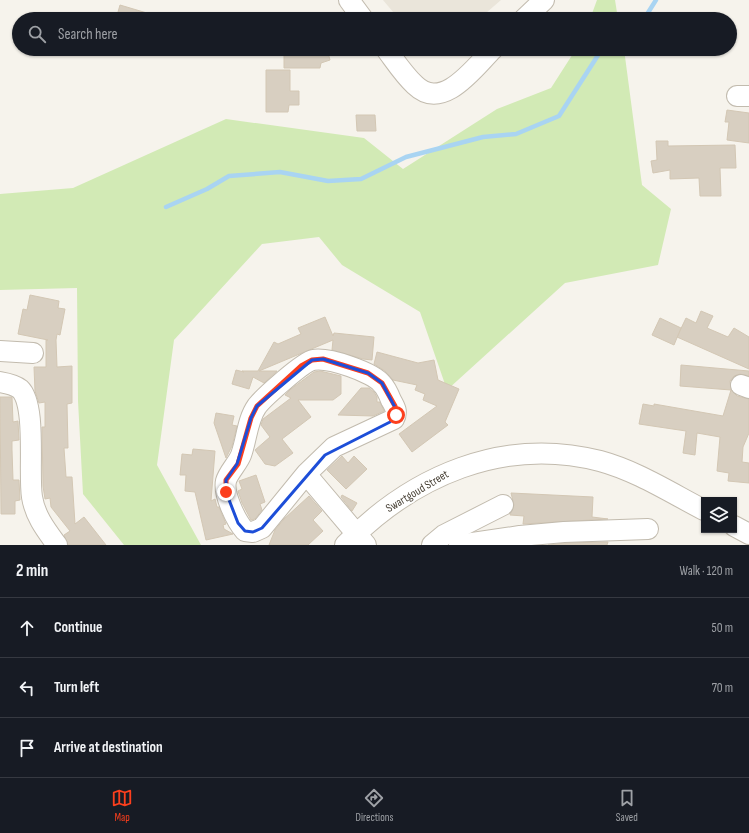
<!DOCTYPE html>
<meta charset="utf-8">
<style>
:root{--surface:#171b24;--page:#242831;--text:#f1f3f6;--muted:#9ea1a6;--line:#363941;--accent:#fc3f1d}
body{margin:0;font-family:"Sofia Sans Condensed",sans-serif;background:var(--page);color:var(--text)}
.controls{position:absolute;right:12px;bottom:12px;display:grid;overflow:hidden;border-radius:0px;box-shadow:0 1px 3px #0004}
.controls button{width:36px;height:36px;display:grid;place-items:center;padding:0;border:0;border-bottom:1px solid var(--line);background:var(--surface);color:var(--text);font:20px sans-serif}
.stop{position:absolute;width:12px;height:12px;margin:-9px;border:3px solid #fc3f1d;border-radius:50%;background:#fff}
.stop.end{background:#fc3f1d;border-color:#fff;box-shadow:0 1px 4px #0008}
.list{margin:0;padding:0;list-style:none}
h2{display:flex;justify-content:space-between;align-items:center;height:52px;margin:0;padding:0 16px;font-size:17px}
h2 small{font-size:13px;font-weight:400;color:var(--muted)}
.list li{display:grid;grid-template-columns:26px 1fr auto;gap:12px;align-items:center;box-sizing:border-box;height:60px;padding:0 16px;border-top:1px solid var(--line)}
.list b{display:block;font-size:15px;white-space:nowrap}
.list em{font-size:13px;font-style:normal;color:var(--muted)}
.icon{flex:none;width:22px;height:22px;fill:none;stroke:currentColor;stroke-width:2;stroke-linecap:round;stroke-linejoin:round}
.map{position:relative;flex:none;width:749px;height:545px;overflow:hidden}
.search{position:absolute;background:var(--surface);box-shadow:0 1px 3px #0004;left:12px;right:12px;top:12px;height:44px;display:flex;align-items:center;gap:10px;box-sizing:border-box;padding:0 14px;border-radius:22px;color:var(--muted);font-size:15px}
.sheet{height:232px;background:var(--surface)}
nav{display:flex;justify-content:space-around;align-items:center;box-sizing:border-box;height:56px;border-top:1px solid var(--line);background:var(--surface);font-size:11px;color:var(--muted)}
nav a{display:grid;justify-items:center;gap:2px}
nav .on{color:var(--accent)}
.map>svg:first-child{display:block}
.residential{fill:#eae5da}
.green{fill:#d2eab5}
.lines{fill:none;stroke-linecap:round;stroke-linejoin:round}
.stream{stroke:#a9d4f2;stroke-width:4.5}
.building{fill:#d8cfc1;stroke:#d3c7b4}
.minor-casing{stroke:#c2bbae;stroke-width:22}
.minor{stroke:#fff;stroke-width:20}
.route{stroke:#fc3f1d;stroke-width:5}
.marked{fill:none;stroke:#1d4ed8;stroke-width:3;stroke-linejoin:round}
.labels{text-anchor:middle;stroke-width:3.5;stroke-linejoin:round;paint-order:stroke}
.street-label{font-size:12px;fill:#4b4439;stroke:#fff}
</style>
<div class="map">
<svg width="749" height="545" viewBox="0 0 749 545">
<rect width="100%" height="100%" fill="#f6f3ec"/>
<path class="residential" d="M 383,0 L 501,0 L 479,19 L 399,19 Z"/>
<g class="green">
<path d="M 597,0 L 615,0 L 618,19 L 590,19 Z"/>
<path d="M 576,49 L 624,49 L 642,185 L 671,209 L 658,265 L 565,283 L 447,390 L 420,312 L 342,265 L 319,237 L 262,244 L 174,340 L 157,465 L 201,545 L 124,545 L 83,494 L 78,401 L 77,288 L 0,290 L 0,194 L 73,188 L 226,119 L 364,138 L 403,169 L 497,109 L 551,88 Z"/>
</g>
<g class="lines">
<g class="stream">
<path d="M 644,19 L 656,0"/>
<path d="M 166,207 L 207,189 L 229,176 L 280,172 L 328,181 L 361,179 L 406,157 L 483,137 L 516,134 L 559,116 L 602,49"/>
</g>
</g>
<g class="building">
<path d="M 120,5 L 157,16 L 157,19 L 116,19 Z"/>
<path d="M 312,49 L 327,49 L 330,60 L 321,63 L 320,68 L 284,68 L 284,55 L 313,55 Z"/>
<path d="M 266,70 L 290,70 L 290,91 L 299,91 L 299,105 L 289,105 L 288,112 L 266,112 Z"/>
<path d="M 727,110 L 749,113 L 749,143 L 727,140 L 729,122 L 725,122 Z"/>
<path d="M 356,115 L 375,115 L 376,131 L 357,131 Z"/>
<path d="M 656,141 L 668,141 L 668,146 L 735,145 L 736,168 L 720,168 L 721,196 L 700,196 L 699,178 L 670,179 L 670,170 L 653,173 L 651,161 L 657,160 Z"/>
<path d="M 30,295 L 59,301 L 58,308 L 65,309 L 60,335 L 57,334 L 56,340 L 57,367 L 72,366 L 72,403 L 67,404 L 68,448 L 64,448 L 66,477 L 72,477 L 75,524 L 84,517 L 106,545 L 68,545 L 64,535 L 70,531 L 51,507 L 50,498 L 45,499 L 43,486 L 42,427 L 45,427 L 45,402 L 39,403 L 35,391 L 34,367 L 46,367 L 46,340 L 48,340 L 18,334 L 23,309 L 27,310 Z"/>
<path d="M 701,311 L 713,316 L 707,328 L 728,337 L 734,328 L 749,337 L 749,369 L 677,337 L 686,318 L 696,323 Z"/>
<path d="M 325,317 L 333,336 L 334,333 L 374,337 L 372,360 L 363,359 L 332,350 L 333,340 L 259,371 L 277,371 L 264,383 L 253,377 L 249,389 L 232,384 L 236,370 L 244,372 L 242,371 L 258,371 L 274,342 L 278,344 L 301,334 L 298,328 Z"/>
<path d="M 660,318 L 681,328 L 674,345 L 652,335 Z"/>
<path d="M 377,352 L 418,363 L 434,360 L 438,380 L 459,389 L 445,422 L 448,425 L 412,452 L 399,434 L 437,406 L 423,400 L 425,394 L 415,390 L 417,385 L 393,380 L 385,371 L 374,364 Z"/>
<path d="M 681,365 L 749,371 L 749,376 L 740,374 L 734,376 L 730,381 L 731,390 L 680,386 Z"/>
<path d="M 320,371 L 341,376 L 341,394 L 333,400 L 298,400 L 311,417 L 282,439 L 293,453 L 275,466 L 265,464 L 255,450 L 270,437 L 261,425 L 263,419 L 291,398 L 285,395 L 291,389 L 314,372 Z"/>
<path d="M 361,388 L 369,388 L 374,392 L 377,397 L 377,402 L 380,402 L 384,411 L 373,416 L 338,415 Z"/>
<path d="M 731,390 L 737,396 L 749,399 L 749,433 L 743,447 L 742,462 L 749,463 L 749,483 L 728,481 L 729,473 L 717,471 L 720,437 L 697,433 L 695,455 L 683,453 L 686,431 L 639,424 L 643,404 L 654,406 L 654,404 L 723,416 Z"/>
<path d="M 0,397 L 12,397 L 13,422 L 18,421 L 19,440 L 12,441 L 12,450 L 13,480 L 19,480 L 20,500 L 15,501 L 15,514 L 1,514 Z"/>
<path d="M 216,413 L 234,416 L 232,425 L 237,426 L 232,446 L 226,458 L 214,423 Z"/>
<path d="M 193,449 L 215,451 L 211,501 L 215,499 L 217,507 L 219,507 L 226,524 L 223,525 L 224,529 L 233,534 L 206,540 L 195,492 L 185,491 L 186,475 L 180,475 L 182,454 L 192,455 Z"/>
<path d="M 342,456 L 348,463 L 354,456 L 367,469 L 346,489 L 327,470 Z"/>
<path d="M 256,475 L 265,502 L 260,504 L 262,510 L 255,519 L 251,520 L 242,503 L 238,491 L 242,489 L 239,481 Z"/>
<path d="M 511,493 L 593,497 L 592,517 L 608,519 L 523,524 L 524,516 L 510,515 L 514,505 Z"/>
<path d="M 342,495 L 357,503 L 352,511 L 341,497 Z"/>
<path d="M 309,496 L 322,511 L 313,520 L 323,531 L 308,545 L 269,545 L 275,530 L 284,519 Z"/>
<path d="M 608,542 L 607,545 L 548,545 L 565,543 Z"/>
</g>
<g class="lines">
<g class="minor-casing">
<g id="minor">
<path d="M 349,0 L 363,19"/>
<path d="M 524,19 L 544,0"/>
<path d="M 386,49 C 395,61 404,75 415,85 C 443,112 474,68 493,49"/>
<path d="M 737,96 L 749,96"/>
<path d="M 0,351 L 33,353"/>
<path d="M 0,382 C 6,383 15,385 20,389 C 37,405 28,473 32,497 C 35,516 46,530 57,545"/>
<path d="M 741,385 L 749,388"/>
<path d="M 306,474 L 262,528 L 253,532 L 245,531 C 236,521 223,494 226,481 C 228,473 238,463 241,455 C 247,439 247,420 257,406 C 264,397 303,362 313,360 C 328,357 373,372 382,384 C 386,388 389,395 391,400 C 395,407 398,412 394,419 L 334,447 L 306,474 L 366,545"/>
<path d="M 734,526 L 749,534"/>
<path d="M 345,545 C 412,476 503,436 600,461 C 637,471 671,493 704,510"/>
<path d="M 432,545 L 444,535 L 503,505"/>
<path d="M 459,545 L 520,536 L 564,532 L 648,529"/>
</g>
</g>
<use href="#minor" class="minor"/>
</g>
<g class="lines">
<path class="route" d="M 226,492 L 226,480 L 238,464 L 251,418 L 257,406 L 301,366 L 312,360 L 323,359 L 368,373 L 382,383 L 395,406 L 396,415"/>
</g>
<path class="marked" d="M 323,359 L 368,373 L 382,383 L 397,411 L 390,422 L 325,455 L 262,528 L 253,532 L 245,531 L 238,523 L 226,492 L 226,480 L 237,464 L 251,418 L 257,406 L 312,360 Z"/>
<g class="labels">
<g class="street-label">
<text transform="translate(417 491) rotate(-31)" y="4">Swartgoud Street</text>
</g>
</g>
</svg>
<div class="controls">
<button><svg class="icon" aria-label="layers" viewBox="0 0 24 24"><path d="M12 4l9 5-9 5-9-5zM3 14l9 5 9-5"/></svg></button>
</div>
<div class="stop" style="left:396px;top:415px"></div>
<div class="stop end" style="left:226px;top:492px"></div>
<div class="search"><svg class="icon" aria-label="search" viewBox="0 0 24 24"><circle cx="10" cy="10" r="6"/><path d="M15 15l6 6"/></svg>Search here</div>
</div>
<section class="sheet">
<h2>2 min<small>Walk · 120 m</small></h2>
<ul class="list">
<li><svg class="icon" aria-label="ahead" viewBox="0 0 24 24"><path d="M12 20V5M6 11l6-6 6 6"/></svg><div><b>Continue</b></div><em>50 m</em></li>
<li><svg class="icon" aria-label="left" viewBox="0 0 24 24"><path d="M17 20v-9H6M10 6l-5 5 5 5"/></svg><div><b>Turn left</b></div><em>70 m</em></li>
<li><svg class="icon" aria-label="arrive" viewBox="0 0 24 24"><path d="M6 21V4h12l-3 4 3 4H6"/></svg><div><b>Arrive at destination</b></div></li>
</ul>
</section>
<nav>
<a class="on"><svg class="icon" aria-label="map" viewBox="0 0 24 24"><path d="M3 6l6-2 6 2 6-2v14l-6 2-6-2-6 2zM9 4v14M15 6v14"/></svg>Map</a>
<a><svg class="icon" aria-label="directions" viewBox="0 0 24 24"><path d="M12 3l9 9-9 9-9-9zM9 14v-3h6M13 9l2 2-2 2"/></svg>Directions</a>
<a><svg class="icon" aria-label="saved" viewBox="0 0 24 24"><path d="M7 4h10v16l-5-4-5 4z"/></svg>Saved</a>
</nav>
